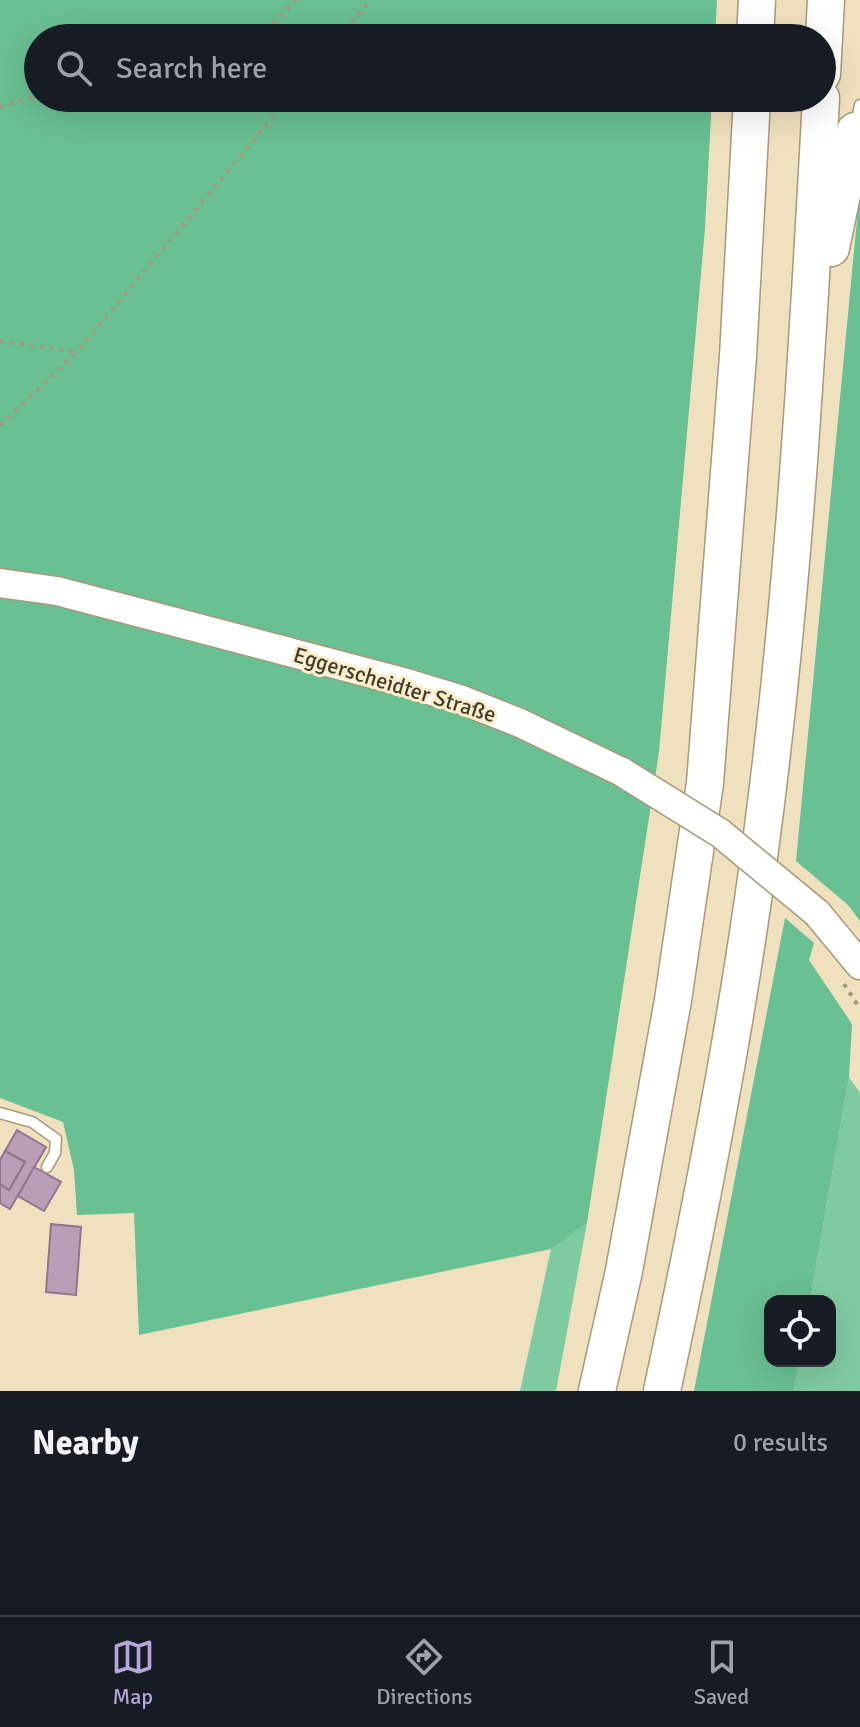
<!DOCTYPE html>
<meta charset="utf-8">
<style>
:root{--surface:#171b24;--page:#242831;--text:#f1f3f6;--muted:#9ea1a6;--line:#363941;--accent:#b6a5dd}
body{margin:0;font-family:Signika,sans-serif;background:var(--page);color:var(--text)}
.controls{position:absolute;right:24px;bottom:24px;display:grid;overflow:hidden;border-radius:16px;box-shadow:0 8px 32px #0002}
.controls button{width:72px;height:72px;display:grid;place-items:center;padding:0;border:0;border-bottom:2px solid var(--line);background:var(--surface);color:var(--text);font:40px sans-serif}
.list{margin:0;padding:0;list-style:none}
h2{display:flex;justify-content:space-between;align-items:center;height:104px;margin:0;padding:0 32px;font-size:34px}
h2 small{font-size:26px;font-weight:400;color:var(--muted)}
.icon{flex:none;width:44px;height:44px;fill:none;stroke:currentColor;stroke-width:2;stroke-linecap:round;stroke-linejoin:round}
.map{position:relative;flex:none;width:860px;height:1391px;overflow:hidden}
.search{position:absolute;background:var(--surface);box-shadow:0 8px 32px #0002;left:24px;right:24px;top:24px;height:88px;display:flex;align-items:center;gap:20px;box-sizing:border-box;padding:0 28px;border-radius:44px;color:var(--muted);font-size:30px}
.sheet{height:224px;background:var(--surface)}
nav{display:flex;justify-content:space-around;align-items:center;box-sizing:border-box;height:112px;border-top:2px solid var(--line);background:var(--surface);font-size:22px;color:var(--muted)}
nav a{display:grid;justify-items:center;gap:4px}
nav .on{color:var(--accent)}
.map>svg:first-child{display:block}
.green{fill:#7fcba1}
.forest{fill:#69c092}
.building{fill:#ba9eb8;stroke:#90758e;stroke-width:2}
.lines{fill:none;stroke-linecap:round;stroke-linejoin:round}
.lane-casing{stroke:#a79979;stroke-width:13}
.secondary-casing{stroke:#a79979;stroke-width:31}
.highway-casing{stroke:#a79979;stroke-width:39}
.path{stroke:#a3997f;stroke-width:4;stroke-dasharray:4 6;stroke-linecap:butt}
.lane{stroke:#fff;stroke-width:10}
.secondary{stroke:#fff;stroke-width:28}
.highway{stroke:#fff;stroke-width:36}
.secondary-bridge-casing{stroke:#a79979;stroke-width:31;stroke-linecap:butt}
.secondary-bridge{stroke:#fff;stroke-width:28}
.labels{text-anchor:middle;stroke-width:6;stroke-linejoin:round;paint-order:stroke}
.street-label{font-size:22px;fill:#423c2e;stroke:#fdeecb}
</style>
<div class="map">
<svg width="860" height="1391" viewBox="0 0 860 1391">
<rect width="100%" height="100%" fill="#efe1be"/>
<g class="green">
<path d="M 849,1077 L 860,1093 L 860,1391 L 794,1391 L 799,1361 L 830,1361 L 830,1301 L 810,1301 Z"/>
<path d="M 587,1223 L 556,1391 L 520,1391 L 551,1249 Z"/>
</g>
<g class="forest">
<path d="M 0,0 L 717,0 L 715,38 L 38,38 L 38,98 L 712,98 L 705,228 L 659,752 L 587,1223 L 551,1249 L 139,1335 L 134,1213 L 77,1215 L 74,1170 L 63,1122 L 0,1098 Z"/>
<path d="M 860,188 L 860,921 L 848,905 L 796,861 Z"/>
<path d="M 785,918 L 814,943 L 809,960 L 852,1024 L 849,1077 L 810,1301 L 770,1301 L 770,1361 L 799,1361 L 794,1391 L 694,1391 Z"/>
</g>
<g class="building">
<path d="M 17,1130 L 46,1147 L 10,1209 L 0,1203 L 0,1184 L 9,1190 L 25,1162 L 5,1151 Z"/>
<path d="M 5,1151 L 25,1162 L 9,1190 L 0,1184 L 0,1160 Z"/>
<path d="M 34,1167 L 61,1182 L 44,1211 L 18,1196 Z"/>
<path d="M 51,1224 L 81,1227 L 76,1295 L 46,1292 Z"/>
</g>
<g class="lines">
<g class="lane-casing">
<g id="lane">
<path d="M 856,125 L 860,105"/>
<path d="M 0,1113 L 32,1122 L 56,1139 L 55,1153 L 47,1167"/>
</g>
</g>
<g class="secondary-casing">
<g id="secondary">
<path d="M 0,583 L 57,591 L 403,682 L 462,700 L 520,723 L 622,772"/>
<path d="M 817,913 L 860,965"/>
</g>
</g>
<g class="highway-casing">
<g id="highway">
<path d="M 755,38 L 757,0"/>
<path d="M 822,74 L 826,0"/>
<path d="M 831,248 L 855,131"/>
<path d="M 597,1391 L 624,1271 L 673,1000 L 705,783 L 738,356 L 752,98"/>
<path d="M 662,1391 C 694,1242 724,1091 747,940 C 790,662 806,379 821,98"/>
</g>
</g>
<g class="path">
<path d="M 259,38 L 296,0"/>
<path d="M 339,38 L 370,0"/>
<path d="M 175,98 L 195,103 L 200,98"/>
<path d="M 0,107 L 38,96"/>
<path d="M 0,341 L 77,352"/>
<path d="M 0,425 L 77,352 L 289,98"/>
<path d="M 844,984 L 860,1009"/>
</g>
<use href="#lane" class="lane"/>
<use href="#secondary" class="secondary"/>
<use href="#highway" class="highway"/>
<g class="secondary-bridge-casing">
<path id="secondary-bridge" d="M 622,772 L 720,833 L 817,913"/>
</g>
<use href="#secondary-bridge" class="secondary-bridge"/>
</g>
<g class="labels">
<g class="street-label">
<text transform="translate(395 684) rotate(17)" y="8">Eggerscheidter Straße</text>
</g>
</g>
</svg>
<div class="controls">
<button><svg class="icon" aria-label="locate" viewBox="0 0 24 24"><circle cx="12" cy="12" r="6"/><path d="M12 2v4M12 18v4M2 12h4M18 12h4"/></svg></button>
</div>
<div class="search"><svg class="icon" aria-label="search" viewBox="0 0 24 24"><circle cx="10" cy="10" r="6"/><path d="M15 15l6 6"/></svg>Search here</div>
</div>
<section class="sheet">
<h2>Nearby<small>0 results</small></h2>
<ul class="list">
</ul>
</section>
<nav>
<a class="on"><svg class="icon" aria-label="map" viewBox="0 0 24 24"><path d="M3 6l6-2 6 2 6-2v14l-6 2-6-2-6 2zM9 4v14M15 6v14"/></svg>Map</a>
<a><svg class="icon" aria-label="directions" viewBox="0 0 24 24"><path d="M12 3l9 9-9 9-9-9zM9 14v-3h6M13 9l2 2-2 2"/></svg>Directions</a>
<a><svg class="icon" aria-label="saved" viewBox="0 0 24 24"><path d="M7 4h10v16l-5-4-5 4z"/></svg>Saved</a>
</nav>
